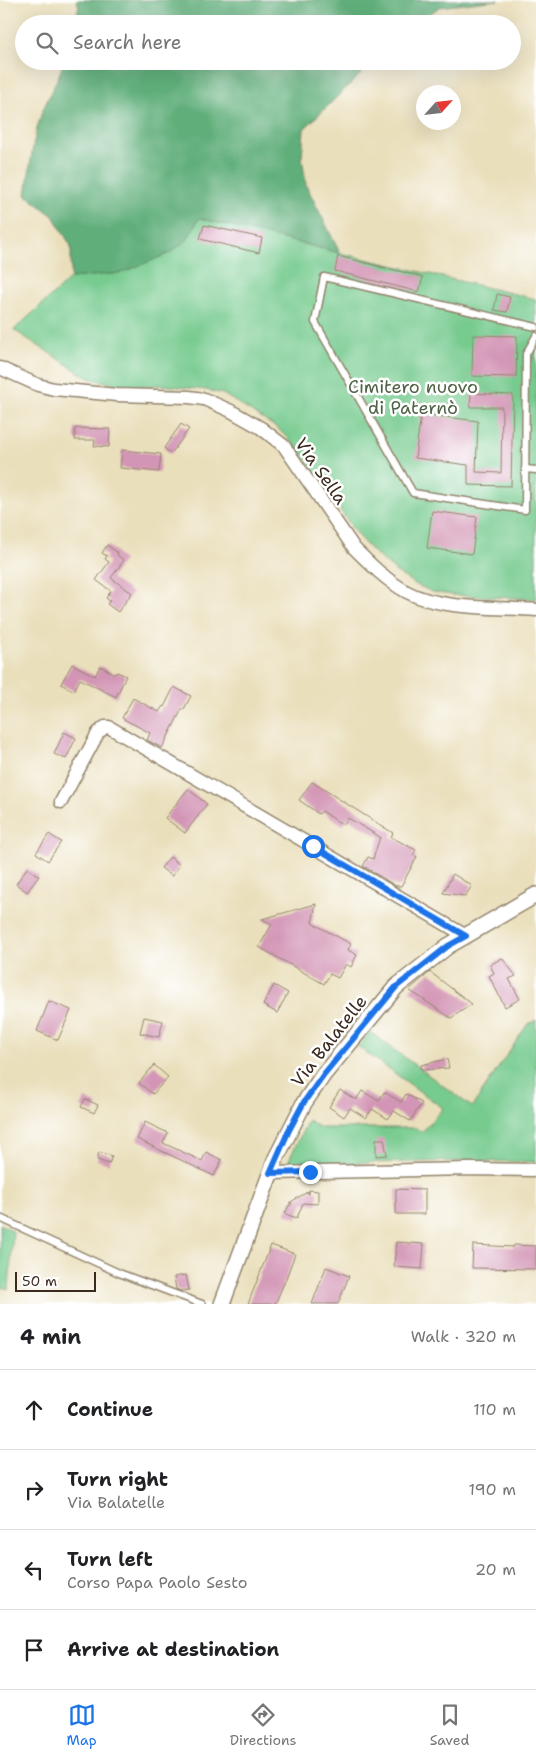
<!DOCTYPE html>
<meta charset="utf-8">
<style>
:root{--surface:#fff;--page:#f6f6f6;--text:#202124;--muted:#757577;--line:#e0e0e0;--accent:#1a73e8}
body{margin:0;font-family:"Shantell Sans",sans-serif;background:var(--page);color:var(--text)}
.compass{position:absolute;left:416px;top:85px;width:45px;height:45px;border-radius:50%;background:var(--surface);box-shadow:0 5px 20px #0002;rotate:63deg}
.scale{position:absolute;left:15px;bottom:12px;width:81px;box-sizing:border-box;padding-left:5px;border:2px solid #3b2a1e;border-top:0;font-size:14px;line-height:18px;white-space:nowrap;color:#3b2a1e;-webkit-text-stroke:4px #fff;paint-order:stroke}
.stop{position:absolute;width:15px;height:15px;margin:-11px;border:4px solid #1a73e8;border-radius:50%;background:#fff}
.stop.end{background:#1a73e8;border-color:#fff;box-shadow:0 1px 5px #0008}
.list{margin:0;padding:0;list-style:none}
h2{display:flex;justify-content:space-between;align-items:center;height:65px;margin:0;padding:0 20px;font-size:21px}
h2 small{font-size:16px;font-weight:400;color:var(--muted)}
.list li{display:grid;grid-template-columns:32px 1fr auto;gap:15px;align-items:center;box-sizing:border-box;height:80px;padding:0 20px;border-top:1px solid var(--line)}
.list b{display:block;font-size:19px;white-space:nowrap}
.list p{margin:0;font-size:16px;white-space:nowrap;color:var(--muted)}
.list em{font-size:16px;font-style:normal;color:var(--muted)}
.icon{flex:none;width:28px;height:28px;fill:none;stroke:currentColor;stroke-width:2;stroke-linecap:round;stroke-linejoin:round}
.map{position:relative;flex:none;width:536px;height:1304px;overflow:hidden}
.search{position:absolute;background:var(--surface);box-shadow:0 5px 20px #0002;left:15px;right:15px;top:15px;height:55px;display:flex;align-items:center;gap:12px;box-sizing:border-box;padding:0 18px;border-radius:28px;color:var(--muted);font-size:19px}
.sheet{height:385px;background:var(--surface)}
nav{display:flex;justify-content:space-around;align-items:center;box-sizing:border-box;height:70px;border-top:1px solid var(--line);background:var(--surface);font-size:14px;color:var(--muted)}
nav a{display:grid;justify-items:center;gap:2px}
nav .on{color:var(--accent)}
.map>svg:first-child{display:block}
.green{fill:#77cb8f;stroke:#597a56}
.forest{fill:#61af7a;stroke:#4e6c4c}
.building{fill:#d395b5}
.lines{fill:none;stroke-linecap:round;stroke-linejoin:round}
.service-casing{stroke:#92846c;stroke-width:9}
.minor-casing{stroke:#92846c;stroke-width:15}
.tertiary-casing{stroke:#92846c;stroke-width:18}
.service{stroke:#fff;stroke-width:6}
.minor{stroke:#fff;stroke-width:12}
.tertiary{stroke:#fff;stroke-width:15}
.route{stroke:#1a73e8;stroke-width:6}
.labels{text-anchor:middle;stroke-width:5;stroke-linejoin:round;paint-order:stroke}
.park-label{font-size:18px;fill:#506246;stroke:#fff}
.street-label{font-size:18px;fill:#3b2a1e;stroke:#fff}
</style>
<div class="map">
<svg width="536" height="1304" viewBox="0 0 536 1304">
<rect width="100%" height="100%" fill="#fff"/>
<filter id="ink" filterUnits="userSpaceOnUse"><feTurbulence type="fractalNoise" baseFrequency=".02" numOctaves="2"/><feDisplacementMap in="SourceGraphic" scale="10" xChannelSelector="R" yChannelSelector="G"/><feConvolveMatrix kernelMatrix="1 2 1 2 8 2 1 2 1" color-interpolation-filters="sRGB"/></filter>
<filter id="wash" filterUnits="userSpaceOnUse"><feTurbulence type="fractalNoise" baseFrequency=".0096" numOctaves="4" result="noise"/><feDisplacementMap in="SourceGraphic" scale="20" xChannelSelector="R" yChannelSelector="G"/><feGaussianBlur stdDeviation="1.12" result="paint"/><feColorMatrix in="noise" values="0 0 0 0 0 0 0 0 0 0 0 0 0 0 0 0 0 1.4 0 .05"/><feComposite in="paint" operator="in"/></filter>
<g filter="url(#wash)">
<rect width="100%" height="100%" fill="#eadfbb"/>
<g class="green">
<path d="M 199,218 L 340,253 L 536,299 L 536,599 L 452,595 L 432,592 L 415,584 L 399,574 L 373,552 L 357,535 L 306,459 L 288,438 L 277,428 L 223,394 L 206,390 L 162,385 L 127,387 L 88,378 L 14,330 L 71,278 L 121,273 L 187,240 Z"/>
<path d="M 536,1020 L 536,1162 L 469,1161 L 287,1164 L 308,1120 L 321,1128 L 416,1128 L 422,1132 L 443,1108 L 358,1047 L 370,1032 L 472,1107 L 527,1025 Z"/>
<path d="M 0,1224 L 13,1231 L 9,1289 L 0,1287 Z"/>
</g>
<g class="forest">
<path d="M 76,0 L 498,0 L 439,7 L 417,24 L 74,24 L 79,6 Z"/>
<path d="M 64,61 L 374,61 L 304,129 L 302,157 L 306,185 L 340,253 L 199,218 L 187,240 L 170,253 L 121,273 L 71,278 L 71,246 L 53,216 L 26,195 C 30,169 32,140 41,115 C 48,96 58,81 64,61 Z"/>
</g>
<g id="blocks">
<g class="building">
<path d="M 204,225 L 262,238 L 259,253 L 200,239 Z"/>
<path d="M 338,256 L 423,277 L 419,292 L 335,271 Z"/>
<path d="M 497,294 L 510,297 L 507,312 L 494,310 Z"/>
<path d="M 473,335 L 517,336 L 516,377 L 472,376 Z"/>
<path d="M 471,393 L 513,395 L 511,486 L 468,485 L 468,465 L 415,458 L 421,414 L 478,421 L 476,472 L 501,473 L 502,407 L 470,407 Z"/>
<path d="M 181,424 L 189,429 L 171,454 L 164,448 Z"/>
<path d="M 75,428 L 110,429 L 109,447 L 94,446 L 95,440 L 75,440 Z"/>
<path d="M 122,450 L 161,454 L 159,472 L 120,468 Z"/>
<path d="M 432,511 L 477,517 L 472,554 L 427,548 Z"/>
<path d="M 107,545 L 118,553 L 117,555 L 124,560 L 111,578 L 132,593 L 118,612 L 107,604 L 110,601 L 106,598 L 111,591 L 96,580 L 109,562 L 105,559 L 107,556 L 102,553 Z"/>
<path d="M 72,664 L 95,676 L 100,666 L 115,674 L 117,672 L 126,676 L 116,697 L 80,679 L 74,691 L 61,684 Z"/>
<path d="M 174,687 L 191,696 L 184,709 L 182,709 L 162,748 L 147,740 L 150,733 L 122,718 L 133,698 L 159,712 L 163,706 L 164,707 Z"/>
<path d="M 64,732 L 76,738 L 66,759 L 54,754 Z"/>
<path d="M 312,782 L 393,833 L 391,837 L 416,850 L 413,855 L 417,857 L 401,886 L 396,886 L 363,866 L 368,857 L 373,859 L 380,837 L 348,818 L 343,825 L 322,811 L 319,814 L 299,800 Z"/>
<path d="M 188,789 L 207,804 L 185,833 L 165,818 Z"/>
<path d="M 49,834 L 61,842 L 48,861 L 36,853 Z"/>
<path d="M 170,857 L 180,865 L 172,876 L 161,868 Z"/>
<path d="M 27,868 L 39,876 L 27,892 L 16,884 Z"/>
<path d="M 453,874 L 472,886 L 465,896 L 443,893 Z"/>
<path d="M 316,904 L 312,923 L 351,944 L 348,950 L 357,955 L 351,967 L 346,964 L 338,978 L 330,974 L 324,984 L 259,947 L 272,924 L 262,919 Z"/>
<path d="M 502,958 L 516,976 L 509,979 L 520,999 L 505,1007 L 489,976 L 494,973 L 490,965 Z"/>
<path d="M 430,972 L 472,1004 L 451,1018 L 409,990 Z"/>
<path d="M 274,985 L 288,993 L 277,1013 L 263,1005 Z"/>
<path d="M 49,1001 L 71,1010 L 58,1040 L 37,1031 Z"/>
<path d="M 144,1017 L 163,1021 L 159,1037 L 140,1033 Z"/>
<path d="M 447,1059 L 449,1068 L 422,1070 L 421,1065 Z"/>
<path d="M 154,1065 L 168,1077 L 153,1094 L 139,1083 Z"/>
<path d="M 340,1090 L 356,1100 L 362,1091 L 379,1101 L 384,1092 L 401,1102 L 406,1094 L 422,1103 L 410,1121 L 394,1111 L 388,1119 L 372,1109 L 366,1118 L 350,1108 L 344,1117 L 329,1107 Z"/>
<path d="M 85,1099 L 98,1105 L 94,1113 L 81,1107 Z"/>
<path d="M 145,1122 L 168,1133 L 163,1143 L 202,1161 L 206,1152 L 222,1160 L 214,1176 L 137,1139 Z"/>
<path d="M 376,1139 L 384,1139 L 387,1155 L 376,1156 Z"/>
<path d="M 99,1152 L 112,1156 L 109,1164 L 97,1160 Z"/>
<path d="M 396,1189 L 425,1190 L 425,1214 L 396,1214 Z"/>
<path d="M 309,1190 L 318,1191 L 318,1204 L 303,1203 L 297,1218 L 285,1214 L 289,1205 L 290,1206 L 292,1203 L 289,1203 L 309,1191 L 308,1194 L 309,1194 Z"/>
<path d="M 396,1242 L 424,1244 L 422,1269 L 394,1267 Z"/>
<path d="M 271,1245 L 295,1254 L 285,1281 L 275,1304 L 248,1304 Z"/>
<path d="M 473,1245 L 513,1247 L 514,1245 L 536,1246 L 536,1269 L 472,1268 Z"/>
<path d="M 326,1267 L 349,1276 L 338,1304 L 312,1304 Z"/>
<path d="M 186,1275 L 189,1290 L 181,1291 L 176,1289 L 174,1277 Z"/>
</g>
</g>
</g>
<g filter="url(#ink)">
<use href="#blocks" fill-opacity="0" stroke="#92846c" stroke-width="1"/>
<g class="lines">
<g class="service-casing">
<g id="service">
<path d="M 536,327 L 324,277 L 315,322 L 413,493 L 525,510 L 526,354 L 536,336"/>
<path d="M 525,469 L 536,470"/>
<path d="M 0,1218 L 119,1273 L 202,1304"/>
</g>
</g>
<g class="minor-casing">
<g id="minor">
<path d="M 0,368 L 38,385 L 54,389 L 117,395 L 189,397 L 204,399 L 231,411 L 261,428 L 284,446 L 354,548 C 370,564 387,581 407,592 C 441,610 497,607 536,610"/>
<path d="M 61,802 L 98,733 L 105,727 L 109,727 L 466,936"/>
<path d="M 270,1173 L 469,1169 L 536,1170"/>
</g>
</g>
<g class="tertiary-casing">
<path id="tertiary" d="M 222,1304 L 276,1158 L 304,1103 L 324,1074 L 396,987 L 448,946 L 536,895"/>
</g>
<use href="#service" class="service"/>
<use href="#minor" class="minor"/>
<use href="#tertiary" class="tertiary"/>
</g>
</g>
<g class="lines" filter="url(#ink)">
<path class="route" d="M 310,1172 L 270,1173 L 289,1130 L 304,1102 L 324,1074 L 396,987 L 448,946 L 466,936 L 313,846"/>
</g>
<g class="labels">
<g class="park-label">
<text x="413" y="393">Cimitero nuovo<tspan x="413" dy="21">di Paternò</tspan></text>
</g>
<g class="street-label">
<text transform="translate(321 471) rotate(55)" y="6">Via Sella</text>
<text transform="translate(329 1041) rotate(-52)" y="6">Via Balatelle</text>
</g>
</g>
</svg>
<svg class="compass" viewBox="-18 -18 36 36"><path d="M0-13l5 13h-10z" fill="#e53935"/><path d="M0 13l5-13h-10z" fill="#757577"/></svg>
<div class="scale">50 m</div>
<div class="stop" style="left:313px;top:846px"></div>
<div class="stop end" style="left:310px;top:1172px"></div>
<div class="search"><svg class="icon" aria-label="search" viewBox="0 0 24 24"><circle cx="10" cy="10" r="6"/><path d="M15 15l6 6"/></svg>Search here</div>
</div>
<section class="sheet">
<h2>4 min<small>Walk · 320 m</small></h2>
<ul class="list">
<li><svg class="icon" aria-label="ahead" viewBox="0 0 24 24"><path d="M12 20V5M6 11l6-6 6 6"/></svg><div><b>Continue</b></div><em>110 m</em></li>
<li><svg class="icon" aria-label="right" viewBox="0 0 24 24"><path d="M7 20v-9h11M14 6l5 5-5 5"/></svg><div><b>Turn right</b><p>Via Balatelle</p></div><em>190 m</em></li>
<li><svg class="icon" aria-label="left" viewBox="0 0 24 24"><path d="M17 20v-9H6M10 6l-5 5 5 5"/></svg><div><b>Turn left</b><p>Corso Papa Paolo Sesto</p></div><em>20 m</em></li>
<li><svg class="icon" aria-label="arrive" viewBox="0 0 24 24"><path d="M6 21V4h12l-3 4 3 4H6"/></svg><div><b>Arrive at destination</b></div></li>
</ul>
</section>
<nav>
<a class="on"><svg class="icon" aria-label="map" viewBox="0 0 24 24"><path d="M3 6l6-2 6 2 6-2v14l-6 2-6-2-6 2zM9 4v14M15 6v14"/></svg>Map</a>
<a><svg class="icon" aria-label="directions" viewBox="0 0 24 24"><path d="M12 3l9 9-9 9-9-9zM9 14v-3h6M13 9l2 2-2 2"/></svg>Directions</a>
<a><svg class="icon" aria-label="saved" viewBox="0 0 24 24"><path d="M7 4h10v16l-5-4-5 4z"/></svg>Saved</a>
</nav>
